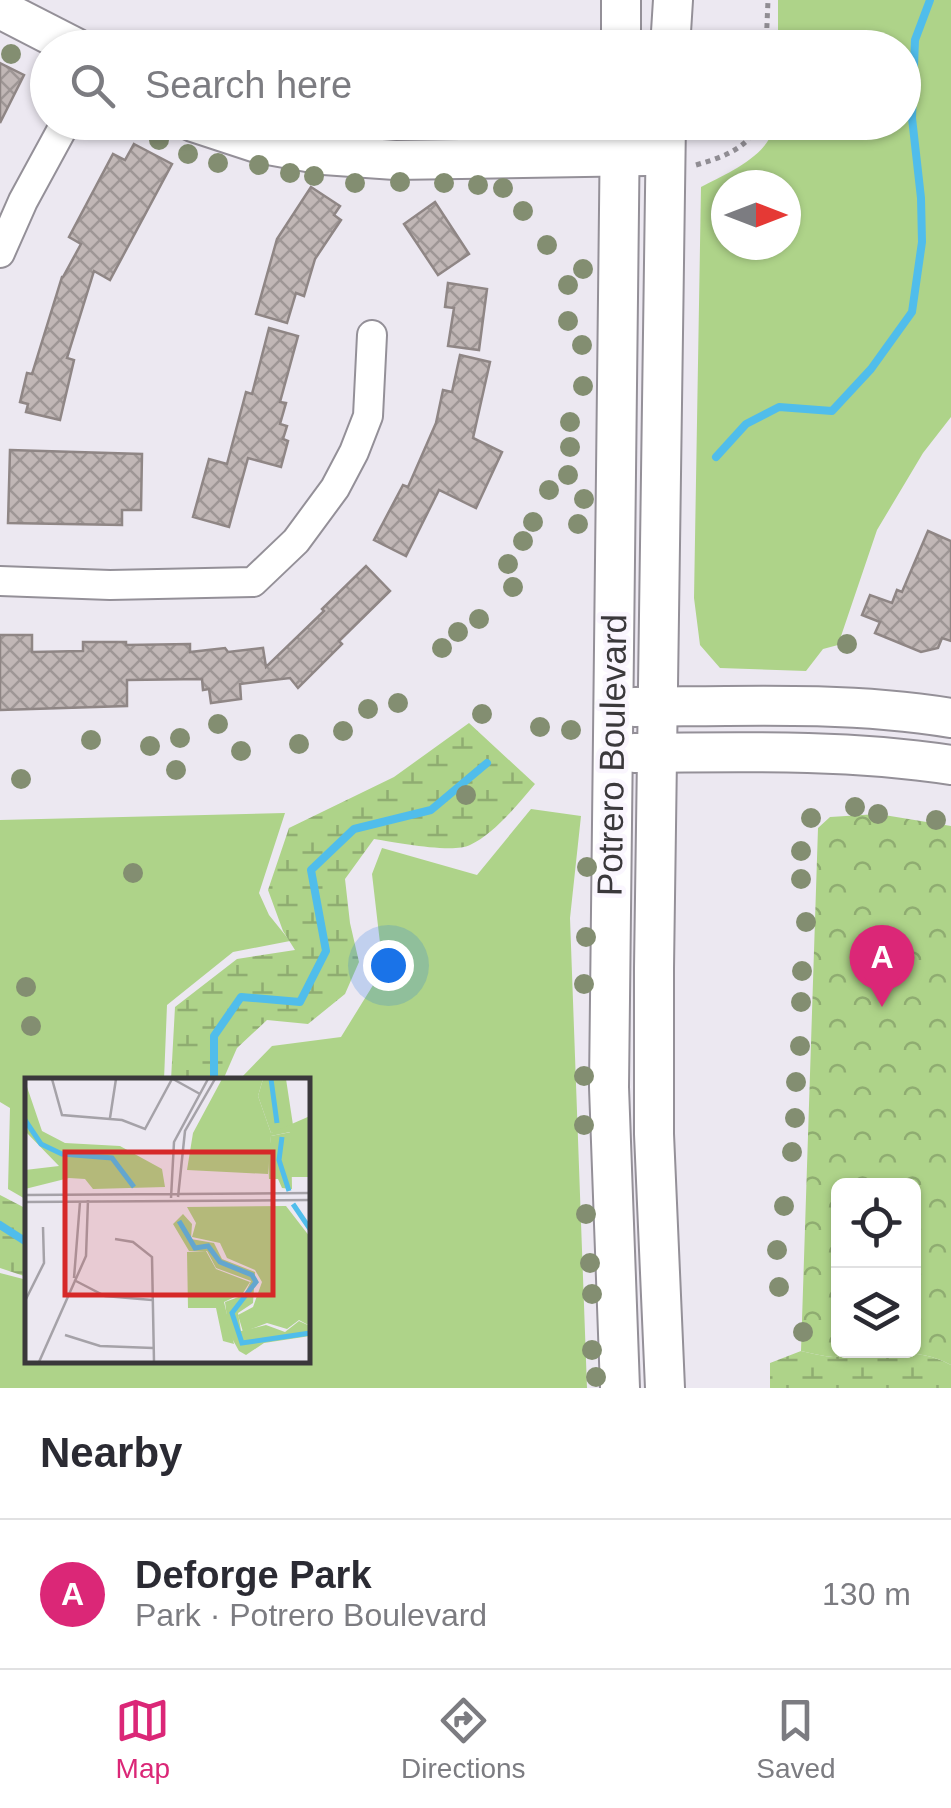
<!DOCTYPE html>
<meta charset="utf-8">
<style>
:root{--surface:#fff;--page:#f7f7f7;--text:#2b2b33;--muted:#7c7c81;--line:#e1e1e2;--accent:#db2777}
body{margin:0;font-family:Arial,sans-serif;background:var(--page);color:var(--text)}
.controls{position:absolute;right:30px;bottom:30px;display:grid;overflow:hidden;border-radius:15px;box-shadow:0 2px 8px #0004}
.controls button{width:90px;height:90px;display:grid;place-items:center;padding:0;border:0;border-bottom:2px solid var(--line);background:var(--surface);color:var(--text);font:50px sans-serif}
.compass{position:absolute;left:711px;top:170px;width:90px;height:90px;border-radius:50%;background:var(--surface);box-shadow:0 2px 8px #0004;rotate:90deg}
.you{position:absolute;left:388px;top:965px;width:35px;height:35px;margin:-25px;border:8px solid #fff;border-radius:50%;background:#1a73e8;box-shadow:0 0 0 15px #1a73e833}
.badge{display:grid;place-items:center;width:65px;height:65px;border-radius:50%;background:var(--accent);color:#fff;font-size:32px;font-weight:700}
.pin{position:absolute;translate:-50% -82px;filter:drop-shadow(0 2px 5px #0008)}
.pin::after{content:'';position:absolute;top:52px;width:35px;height:30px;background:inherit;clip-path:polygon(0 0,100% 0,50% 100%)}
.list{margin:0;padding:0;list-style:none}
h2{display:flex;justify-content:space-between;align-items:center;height:130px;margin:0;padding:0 40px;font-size:42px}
h2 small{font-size:32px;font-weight:400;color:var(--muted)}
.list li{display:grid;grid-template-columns:65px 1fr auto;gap:30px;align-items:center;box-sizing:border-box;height:150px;padding:0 40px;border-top:2px solid var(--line)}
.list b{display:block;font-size:38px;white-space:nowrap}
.list p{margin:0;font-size:32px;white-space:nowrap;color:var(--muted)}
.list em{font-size:32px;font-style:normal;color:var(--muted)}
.icon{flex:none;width:55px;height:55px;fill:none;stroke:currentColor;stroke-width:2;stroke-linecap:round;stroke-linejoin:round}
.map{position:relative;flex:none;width:951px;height:1388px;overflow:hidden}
.search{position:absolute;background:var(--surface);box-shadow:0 2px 8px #0004;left:30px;right:30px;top:30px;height:110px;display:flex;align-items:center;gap:25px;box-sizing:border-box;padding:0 35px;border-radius:55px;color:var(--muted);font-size:38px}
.sheet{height:280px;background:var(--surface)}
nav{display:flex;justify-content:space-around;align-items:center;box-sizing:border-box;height:140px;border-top:2px solid var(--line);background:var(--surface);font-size:28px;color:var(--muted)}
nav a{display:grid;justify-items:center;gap:5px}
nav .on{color:var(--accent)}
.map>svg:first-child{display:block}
.green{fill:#aed389;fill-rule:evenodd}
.wetland{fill:url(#wetland-marsh)}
.park{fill:url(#park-crowns);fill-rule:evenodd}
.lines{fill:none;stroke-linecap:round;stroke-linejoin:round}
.stream{stroke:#50bdeb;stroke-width:8}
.building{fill:url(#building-cross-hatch);stroke:#8f8685;stroke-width:2.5}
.street-casing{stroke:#949098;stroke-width:32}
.secondary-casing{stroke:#949098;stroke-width:42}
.path{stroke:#908d93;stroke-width:5;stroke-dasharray:5 5;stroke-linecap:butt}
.street{stroke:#fff;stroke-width:28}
.secondary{stroke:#fff;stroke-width:38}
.tree{fill:#838e71}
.labels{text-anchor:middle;stroke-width:9;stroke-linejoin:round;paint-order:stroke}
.street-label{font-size:35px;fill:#3a383b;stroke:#faf6fe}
.inset-river{fill:none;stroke:#50bdeb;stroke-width:5}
.inset-road{fill:none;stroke:#a5a2a8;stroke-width:2.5}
.view{fill:#d62828;fill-opacity:0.15;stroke:#d62828;stroke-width:5}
.inset-edge{fill:none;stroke:#3a383b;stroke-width:5}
</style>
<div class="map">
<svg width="951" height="1388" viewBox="0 0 951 1388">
<defs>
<pattern id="wetland-marsh" width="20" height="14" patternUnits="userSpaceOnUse" patternTransform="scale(2.5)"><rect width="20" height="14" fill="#aed389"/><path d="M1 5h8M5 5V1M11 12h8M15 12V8" fill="none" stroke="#8fac71"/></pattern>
<pattern id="park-crowns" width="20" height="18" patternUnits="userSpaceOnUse" patternTransform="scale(2.5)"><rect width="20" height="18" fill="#aed389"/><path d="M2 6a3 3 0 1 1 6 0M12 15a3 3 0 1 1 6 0" fill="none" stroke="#8fac71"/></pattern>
<pattern id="building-cross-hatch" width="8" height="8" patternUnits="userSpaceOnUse" patternTransform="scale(2.5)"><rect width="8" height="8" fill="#c1b7b6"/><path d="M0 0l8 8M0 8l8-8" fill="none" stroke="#9e9695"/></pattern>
</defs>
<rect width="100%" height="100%" fill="#ece8f1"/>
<g class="green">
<path d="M 778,0 L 951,0 L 951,417 L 923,453 L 877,530 L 838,645 L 823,649 L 806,671 L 720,668 L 700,645 L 694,598 L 701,187 C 726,174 772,155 774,123 L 904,122 L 904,48 L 778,47 ZM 786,185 L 786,245 L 726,245 L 726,185 Z"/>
<path d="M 531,809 L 581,816 L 570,918 L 587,1388 L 0,1388 L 0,1273 L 27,1280 L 28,1360 L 308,1360 L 308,1080 L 241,1080 L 241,1078 L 272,1046 L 341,1037 L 383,969 L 372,874 L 382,848 L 477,875 Z"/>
<path d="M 285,813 L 259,893 L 269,915 L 290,941 L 233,952 L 167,1005 L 164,1080 L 28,1080 L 27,1200 L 8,1189 L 10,1108 L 0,1102 L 0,820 Z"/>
</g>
<g class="wetland">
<path d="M 469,723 L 535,784 C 518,804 494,834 470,845 C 453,854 395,842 374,839 L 345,879 L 350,923 L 359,962 L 345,994 L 308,1024 L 267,1020 L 237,1048 L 223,1080 L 171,1080 L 175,1007 L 237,959 L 295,950 L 283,931 L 268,890 L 289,828 L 394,777 Z"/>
<path d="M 0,1195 L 27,1209 L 27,1277 L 0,1268 Z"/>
<path d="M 801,1351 C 811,1353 822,1356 833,1357 C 873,1357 913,1344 951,1365 L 951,1388 L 770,1388 L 770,1363 Z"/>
</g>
<path class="park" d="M 878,814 L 951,826 L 951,1365 C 913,1344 873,1357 833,1357 C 822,1356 811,1353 801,1351 L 818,828 L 830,817 ZM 838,1186 L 914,1186 L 914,1350 L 838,1350 Z"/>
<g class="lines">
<g class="stream">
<path d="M 716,457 L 746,424 L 779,407 L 832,411 L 871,369 L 912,312 L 922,242 L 921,198 L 912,118 L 915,40 L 930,0"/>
<path d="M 214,1080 L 214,1036 L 241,997 L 300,1002 L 326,951 L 311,870 L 354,829 L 431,810 L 487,763"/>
<path d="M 0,1225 L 28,1243"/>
</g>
</g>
<g class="building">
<path d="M 0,63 L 24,75 L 0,123 Z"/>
<path d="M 134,144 L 172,164 L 110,280 L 94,271 L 67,358 L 74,360 L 60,420 L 26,412 L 28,404 L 20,402 L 27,373 L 32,374 L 62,277 L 63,277 L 81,244 L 69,237 L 113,154 L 125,160 Z"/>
<path d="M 311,187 L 340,206 L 334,215 L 341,220 L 315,259 L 304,296 L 296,293 L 287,323 L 256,314 L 277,239 Z"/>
<path d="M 435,202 L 469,254 L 438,275 L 404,224 Z"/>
<path d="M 448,283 L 487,289 L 479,350 L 448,346 L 454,308 L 445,307 Z"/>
<path d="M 269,328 L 298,336 L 280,402 L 286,403 L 280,424 L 287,426 L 283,439 L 288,441 L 281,467 L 248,458 L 229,527 L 193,517 L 209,459 L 227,464 L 246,392 L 252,394 Z"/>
<path d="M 460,355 L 490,362 L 473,438 L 502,452 L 476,508 L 439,490 L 406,556 L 374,540 L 403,485 L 408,487 L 436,423 L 443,390 L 452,392 Z"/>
<path d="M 10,450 L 142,454 L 141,510 L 122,510 L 122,525 L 8,523 Z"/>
<path d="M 928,531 L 951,541 L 951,641 L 942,638 L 938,648 L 921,652 L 875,633 L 880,622 L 862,615 L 870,595 L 892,603 L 897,590 L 902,592 Z"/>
<path d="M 366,566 L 390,591 L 339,641 L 342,644 L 298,688 L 290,678 L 240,684 L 241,699 L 211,703 L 209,689 L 203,690 L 202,679 L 127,680 L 127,706 L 0,710 L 0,635 L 32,635 L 32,652 L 83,651 L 83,642 L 126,642 L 126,645 L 190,644 L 190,652 L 225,648 L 228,652 L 263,648 L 266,667 L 324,611 L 322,609 Z"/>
</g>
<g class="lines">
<g class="street-casing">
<g id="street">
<path d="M 0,253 L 23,201 L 66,122"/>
<path d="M 0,581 L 110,585 L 253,582 L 296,541 L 335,488 L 354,452 L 368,416 L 372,335"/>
</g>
</g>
<g class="secondary-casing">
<g id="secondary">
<path d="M 0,9 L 76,48"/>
<path d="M 621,48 L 621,0"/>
<path d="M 670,48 L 673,0"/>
<path d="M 193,122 L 257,143 L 324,155 L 395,160 L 646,156"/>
<path d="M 634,707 C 740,706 847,701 951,718"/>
<path d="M 634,753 C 740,752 846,749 951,765"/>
<path d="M 620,1388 L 609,1087 L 620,122"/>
<path d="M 665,1388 L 654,1134 L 654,968 L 666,122"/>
</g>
</g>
<g class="path">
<path d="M 766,48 L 768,0"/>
<path d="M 696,165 C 726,156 744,150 762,122"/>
</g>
<use href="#street" class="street"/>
<use href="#secondary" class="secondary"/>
</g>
<g class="tree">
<circle cx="11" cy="54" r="10"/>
<circle cx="159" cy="140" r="10"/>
<circle cx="188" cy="154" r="10"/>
<circle cx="218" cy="163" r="10"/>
<circle cx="259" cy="165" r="10"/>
<circle cx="290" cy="173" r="10"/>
<circle cx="314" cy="176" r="10"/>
<circle cx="400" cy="182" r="10"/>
<circle cx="355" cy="183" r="10"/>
<circle cx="444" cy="183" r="10"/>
<circle cx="478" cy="185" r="10"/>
<circle cx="503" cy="188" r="10"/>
<circle cx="523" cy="211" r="10"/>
<circle cx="547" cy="245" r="10"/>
<circle cx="583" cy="269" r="10"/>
<circle cx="568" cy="285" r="10"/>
<circle cx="568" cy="321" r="10"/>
<circle cx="582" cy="345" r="10"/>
<circle cx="583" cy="386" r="10"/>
<circle cx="570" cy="422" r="10"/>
<circle cx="570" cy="447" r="10"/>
<circle cx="568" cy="475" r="10"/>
<circle cx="549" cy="490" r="10"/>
<circle cx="584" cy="499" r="10"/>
<circle cx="533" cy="522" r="10"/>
<circle cx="578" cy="524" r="10"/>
<circle cx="523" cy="541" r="10"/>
<circle cx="508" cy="564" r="10"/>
<circle cx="513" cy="587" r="10"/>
<circle cx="479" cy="619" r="10"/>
<circle cx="458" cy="632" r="10"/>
<circle cx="847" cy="644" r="10"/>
<circle cx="442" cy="648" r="10"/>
<circle cx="398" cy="703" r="10"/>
<circle cx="368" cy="709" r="10"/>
<circle cx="482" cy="714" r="10"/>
<circle cx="218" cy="724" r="10"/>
<circle cx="540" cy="727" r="10"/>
<circle cx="571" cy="730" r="10"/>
<circle cx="343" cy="731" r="10"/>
<circle cx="180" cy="738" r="10"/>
<circle cx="91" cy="740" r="10"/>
<circle cx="299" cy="744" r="10"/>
<circle cx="150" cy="746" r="10"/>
<circle cx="241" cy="751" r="10"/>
<circle cx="176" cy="770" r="10"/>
<circle cx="21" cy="779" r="10"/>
<circle cx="466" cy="795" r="10"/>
<circle cx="855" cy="807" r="10"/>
<circle cx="878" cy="814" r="10"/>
<circle cx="811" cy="818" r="10"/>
<circle cx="936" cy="820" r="10"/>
<circle cx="801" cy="851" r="10"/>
<circle cx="587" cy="867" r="10"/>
<circle cx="133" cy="873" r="10"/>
<circle cx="801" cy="879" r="10"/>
<circle cx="806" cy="922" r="10"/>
<circle cx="586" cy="937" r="10"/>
<circle cx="802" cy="971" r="10"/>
<circle cx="584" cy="984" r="10"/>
<circle cx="26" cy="987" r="10"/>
<circle cx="801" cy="1002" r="10"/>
<circle cx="31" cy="1026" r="10"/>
<circle cx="800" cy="1046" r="10"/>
<circle cx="584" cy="1076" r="10"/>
<circle cx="796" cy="1082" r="10"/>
<circle cx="795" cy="1118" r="10"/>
<circle cx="584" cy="1125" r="10"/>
<circle cx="792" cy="1152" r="10"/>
<circle cx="784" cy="1206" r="10"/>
<circle cx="586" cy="1214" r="10"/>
<circle cx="777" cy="1250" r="10"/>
<circle cx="590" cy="1263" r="10"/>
<circle cx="779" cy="1287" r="10"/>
<circle cx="592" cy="1294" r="10"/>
<circle cx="803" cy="1332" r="10"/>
<circle cx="592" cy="1350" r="10"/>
<circle cx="596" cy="1377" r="10"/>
</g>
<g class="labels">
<g class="street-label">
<text transform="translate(612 755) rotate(-89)" y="12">Potrero Boulevard</text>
</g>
</g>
<g transform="translate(25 1078)">
<rect width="285" height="285" fill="#ece8f1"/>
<path d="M 238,1 L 261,1 L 268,47 L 263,52 L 246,55 L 233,18 ZM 0,3 L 17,53 L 40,65 L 95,68 L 137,91 L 140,109 L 68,111 L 60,101 L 44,100 L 0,111 L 0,92 L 34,88 L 0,53 ZM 261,128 L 285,159 L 285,248 L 274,242 L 262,251 L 242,245 L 218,254 L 213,237 L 228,229 L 237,204 L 230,192 L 202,180 L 195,165 L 167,159 L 171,145 L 162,129 ZM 181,173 L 191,191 L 225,204 L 218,215 L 199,224 L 209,266 L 198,263 L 191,230 L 163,230 L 162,174 Z" fill="#aed389"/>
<path d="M 266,54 L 267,111 L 257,110 L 253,101 L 244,101 L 243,81 L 246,58 ZM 158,136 L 167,146 L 166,161 L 189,165 L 197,181 L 230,194 L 228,225 L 213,235 L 216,253 L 241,247 L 260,254 L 274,243 L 285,248 L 285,258 L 239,265 L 221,277 L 214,273 L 204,255 L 200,224 L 219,217 L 226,203 L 191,190 L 182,173 L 164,173 L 148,146 Z" fill="#aed389"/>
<path d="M 197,1 L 238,1 L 233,18 L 246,55 L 285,38 L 285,99 L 265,99 L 265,54 L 246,58 L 243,96 L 162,92 L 168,55 Z" fill="#aed389"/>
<path class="inset-river" d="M 246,1 L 252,45M 0,42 L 16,66 L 37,76 L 87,80 L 109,109M 257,59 L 254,82 L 264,113M 268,126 L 285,151M 154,143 L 170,170 L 183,168 L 195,184 L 227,197 L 231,204 L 207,235 L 217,265 L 285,255"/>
<path class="inset-road" d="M 27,1 L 37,37 L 97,42 L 120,51 L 147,1M 148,1 L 175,16M 85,40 L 91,1M 0,117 L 285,115M 153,119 L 160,53 L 190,1M 146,120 L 149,64 L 183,1M 0,124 L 285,122M 90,161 L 108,164 L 127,179 L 129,284M 49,200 L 55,124M 49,202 L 80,218 L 127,222M 0,223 L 19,185 L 18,149M 40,257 L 75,268 L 128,270M 14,284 L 61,178 L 63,122"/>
<path class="view" d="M 40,74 L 248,74 L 248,217 L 40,217 Z"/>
<rect width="285" height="285" class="inset-edge"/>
</g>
</svg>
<div class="controls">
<button><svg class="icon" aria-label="locate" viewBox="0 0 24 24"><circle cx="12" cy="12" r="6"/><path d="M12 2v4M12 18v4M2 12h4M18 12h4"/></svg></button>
<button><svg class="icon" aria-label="layers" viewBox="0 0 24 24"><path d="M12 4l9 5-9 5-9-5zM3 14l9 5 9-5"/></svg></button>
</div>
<svg class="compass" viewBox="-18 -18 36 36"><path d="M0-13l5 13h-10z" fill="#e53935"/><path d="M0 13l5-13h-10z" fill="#7c7c81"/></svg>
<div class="you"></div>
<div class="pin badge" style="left:882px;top:1007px">A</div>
<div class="search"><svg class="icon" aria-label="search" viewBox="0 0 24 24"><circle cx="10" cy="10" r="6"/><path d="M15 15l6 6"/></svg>Search here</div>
</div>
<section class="sheet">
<h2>Nearby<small></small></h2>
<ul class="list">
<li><span class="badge">A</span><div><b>Deforge Park</b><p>Park · Potrero Boulevard</p></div><em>130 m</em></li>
</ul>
</section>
<nav>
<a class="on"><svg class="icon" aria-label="map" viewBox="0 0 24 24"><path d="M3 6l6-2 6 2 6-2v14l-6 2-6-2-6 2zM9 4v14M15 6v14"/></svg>Map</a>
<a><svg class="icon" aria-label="directions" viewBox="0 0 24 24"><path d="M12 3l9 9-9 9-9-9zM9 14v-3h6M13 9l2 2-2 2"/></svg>Directions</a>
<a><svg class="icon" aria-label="saved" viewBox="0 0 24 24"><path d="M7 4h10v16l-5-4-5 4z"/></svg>Saved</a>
</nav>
